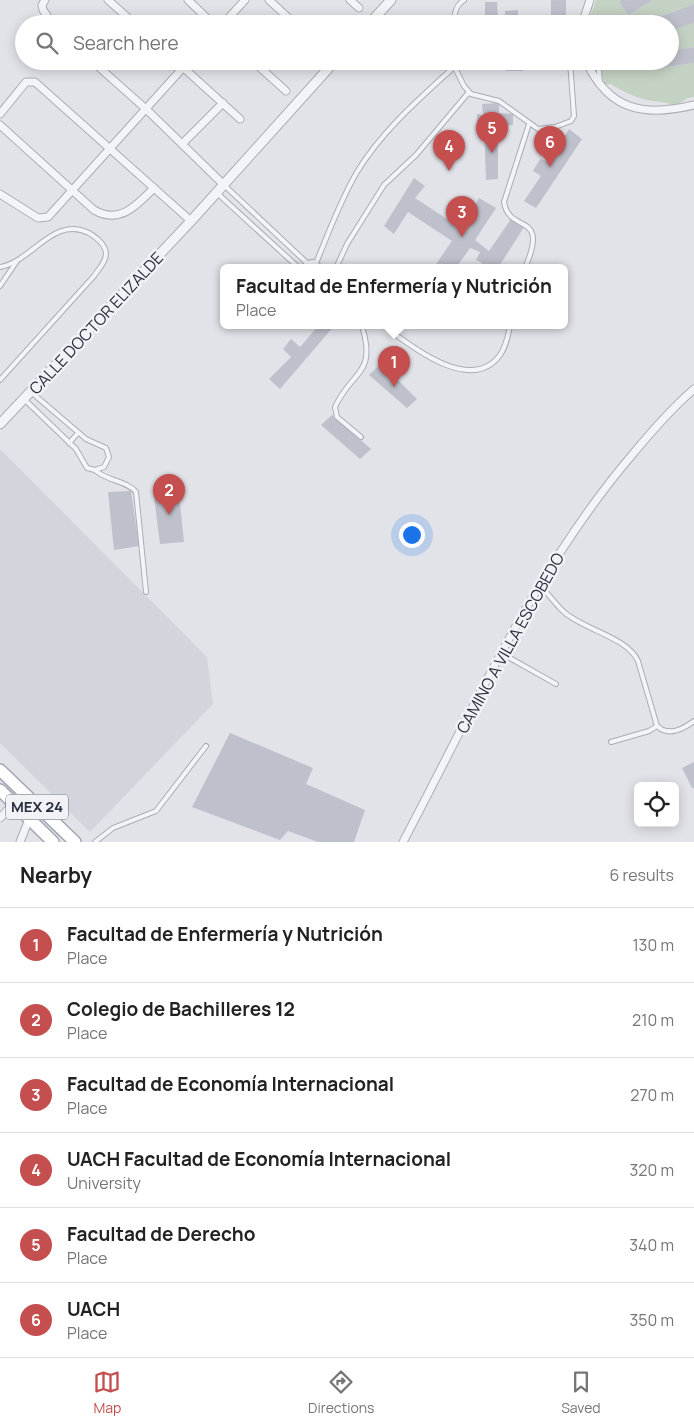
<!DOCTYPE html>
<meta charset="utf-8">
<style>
:root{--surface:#fff;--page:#f6f6f6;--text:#222;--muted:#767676;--line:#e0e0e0;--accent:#c54e4e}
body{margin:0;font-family:Manrope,sans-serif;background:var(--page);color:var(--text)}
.controls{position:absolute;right:15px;bottom:15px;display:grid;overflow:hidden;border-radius:8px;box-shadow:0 2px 12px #0003}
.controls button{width:45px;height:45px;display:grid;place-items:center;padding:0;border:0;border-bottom:1px solid var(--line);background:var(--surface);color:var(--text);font:25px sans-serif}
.you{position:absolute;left:411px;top:534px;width:18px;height:18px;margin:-12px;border:4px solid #fff;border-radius:50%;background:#1a73e8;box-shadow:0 0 0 8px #1a73e833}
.badge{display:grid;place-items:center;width:32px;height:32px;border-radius:50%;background:var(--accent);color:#fff;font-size:16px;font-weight:700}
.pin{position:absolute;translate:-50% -41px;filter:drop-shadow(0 1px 2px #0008)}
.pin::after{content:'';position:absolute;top:26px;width:18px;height:15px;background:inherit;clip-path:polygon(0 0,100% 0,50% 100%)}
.popup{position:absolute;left:220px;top:264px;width:348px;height:65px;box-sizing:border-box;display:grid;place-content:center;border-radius:8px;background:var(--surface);filter:drop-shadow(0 1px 4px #0005);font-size:16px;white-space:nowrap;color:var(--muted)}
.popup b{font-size:19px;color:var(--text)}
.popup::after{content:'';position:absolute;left:50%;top:100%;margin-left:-10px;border:10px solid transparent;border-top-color:var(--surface)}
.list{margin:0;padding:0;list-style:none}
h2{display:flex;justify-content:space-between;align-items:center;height:65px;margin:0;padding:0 20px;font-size:21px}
h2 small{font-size:16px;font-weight:400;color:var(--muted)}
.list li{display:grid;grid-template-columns:32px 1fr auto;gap:15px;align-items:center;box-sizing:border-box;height:75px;padding:0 20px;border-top:1px solid var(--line)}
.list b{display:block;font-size:19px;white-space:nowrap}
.list p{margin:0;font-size:16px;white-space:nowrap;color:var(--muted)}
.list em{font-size:16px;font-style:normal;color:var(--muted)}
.icon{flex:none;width:28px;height:28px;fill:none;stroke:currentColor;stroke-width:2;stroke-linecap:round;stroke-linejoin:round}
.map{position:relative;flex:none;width:694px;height:842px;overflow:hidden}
.search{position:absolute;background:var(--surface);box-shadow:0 2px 12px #0003;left:15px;right:15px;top:15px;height:55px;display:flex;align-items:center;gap:12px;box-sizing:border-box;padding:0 18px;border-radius:28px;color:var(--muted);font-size:19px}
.sheet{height:515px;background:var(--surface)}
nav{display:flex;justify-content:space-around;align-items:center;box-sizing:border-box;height:70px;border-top:1px solid var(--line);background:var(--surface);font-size:14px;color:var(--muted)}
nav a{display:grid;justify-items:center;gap:2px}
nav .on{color:var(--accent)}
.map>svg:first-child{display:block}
.built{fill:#d3d5dd}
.green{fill:#c4d2c3}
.building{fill:#bec1cb}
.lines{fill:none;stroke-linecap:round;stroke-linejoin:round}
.service-casing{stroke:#aaadb6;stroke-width:6}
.minor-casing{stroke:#aaadb6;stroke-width:9}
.tertiary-casing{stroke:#aaadb6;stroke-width:11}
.primary-casing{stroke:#a1a6b3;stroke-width:14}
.service{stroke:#f3f4f7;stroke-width:4}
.minor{stroke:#f3f4f7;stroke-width:7}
.tertiary{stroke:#f3f4f7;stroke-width:9}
.primary{stroke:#fff;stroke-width:11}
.labels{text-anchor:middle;stroke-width:5;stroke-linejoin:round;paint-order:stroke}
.shield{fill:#f0f2f6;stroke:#656a76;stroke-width:1}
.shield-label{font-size:15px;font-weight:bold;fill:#2a2f3f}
.street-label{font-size:16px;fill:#2a2f3f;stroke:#f0f2f6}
</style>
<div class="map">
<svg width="694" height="842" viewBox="0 0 694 842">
<rect width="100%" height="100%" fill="#e1e3e9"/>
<path class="built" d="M 0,449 L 207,657 L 213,704 L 90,832 L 0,743 Z"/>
<g class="green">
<path d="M 596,0 L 622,0 L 619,2 L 628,15 L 653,0 L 694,0 L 694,4 L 639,24 L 584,24 L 585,17 L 591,14 Z"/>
<path d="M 694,23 L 694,47 L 670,51 L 670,31 Z"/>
<path d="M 598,61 L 651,61 L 652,69 L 694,63 L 694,97 L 688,98 L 675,106 C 665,101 657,102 647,100 C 634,97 622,91 610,84 L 605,85 Z"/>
</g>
<g class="building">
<path d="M 551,0 L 566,0 L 566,24 L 505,24 L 505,11 L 518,10 L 518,18 L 551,18 Z"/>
<path d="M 622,0 L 653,0 L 628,15 L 619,2 Z"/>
<path d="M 485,2 L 497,2 L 498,24 L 485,24 Z"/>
<path d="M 694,4 L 694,23 L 670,31 L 670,24 L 640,24 Z"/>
<path d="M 694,47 L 694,63 L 652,69 L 651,61 L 670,61 L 670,51 Z"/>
<rect x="506" y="61" width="17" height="10"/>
<rect x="553" y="61" width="14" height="6"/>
<path d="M 499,103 L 499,113 L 513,114 L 513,125 L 498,126 L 498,179 L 486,180 L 484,126 L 477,126 L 477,114 L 483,115 L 482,104 Z"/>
<path d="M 569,129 L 582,139 L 536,208 L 524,201 L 541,176 L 533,171 L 540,159 L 548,162 Z"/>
<path d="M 414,178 L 425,186 L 415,198 L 447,219 L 451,212 L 465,223 L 479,198 L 496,208 L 475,240 L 489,251 L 511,219 L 524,227 L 498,268 L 479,268 L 482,263 L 476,260 L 480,252 L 470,248 L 456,268 L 436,268 L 434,267 L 452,241 L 408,212 L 394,234 L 384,226 Z"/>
<path d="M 318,326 L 334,326 L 280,389 L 269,379 L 291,357 L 283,349 L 291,339 L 300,347 Z"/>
<path d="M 381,363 L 417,399 L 407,408 L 369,375 Z"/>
<path d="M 332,415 L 371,449 L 360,459 L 321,425 Z"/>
<path d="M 178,485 L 184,542 L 160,544 L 153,489 Z"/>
<path d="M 131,491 L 139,546 L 114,550 L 108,492 Z"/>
<path d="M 230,733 L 313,768 L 306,784 L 365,810 L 354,842 L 318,842 L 288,831 L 280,840 L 192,807 Z"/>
<path d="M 694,762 L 694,788 L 692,788 L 682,768 Z"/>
</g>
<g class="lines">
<g class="service-casing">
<g id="service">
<path d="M 455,24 C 454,14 455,6 464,0"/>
<path d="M 598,61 L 600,83"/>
<path d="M 454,66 L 464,86 L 471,94 L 499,101 L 538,129 L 555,127 L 571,121 L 574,116 L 570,61"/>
<path d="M 224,185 L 307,263"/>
<path d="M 217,193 L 299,268"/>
<path d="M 316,263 C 329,232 340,201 357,172 C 381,132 418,100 453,68 L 455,61"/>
<path d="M 0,267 C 32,262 53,215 89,233 C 95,237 102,241 105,249 C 109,259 99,268 94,276 L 0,380"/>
<path d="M 303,268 L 307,263 L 313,262 L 322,268"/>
<path d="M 336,268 L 347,244 L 384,185 L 416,155 L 469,92"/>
<path d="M 525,268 C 550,210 509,235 504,202 L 529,124"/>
<path d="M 0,286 L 17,261"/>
<path d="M 384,326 C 409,345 471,395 500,355 C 506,347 508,336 510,326"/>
<path d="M 24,399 L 76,449 L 87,468 L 95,470 L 104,467 L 109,457 L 106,448 L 86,439 L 31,392"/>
<path d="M 361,437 L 337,417 L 335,407 C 352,370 377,375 362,326"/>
<path d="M 69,443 L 78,433"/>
<path d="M 95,470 C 106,481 126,480 136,492 L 146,592"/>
<path d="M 540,586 C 549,594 555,604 564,612 C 584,630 627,637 638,661 L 657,726 L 649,731 L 611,742"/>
<path d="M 501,653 L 556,684"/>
<path d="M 657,726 C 669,737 683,729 694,721"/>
<path d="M 95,842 L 113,828 L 156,811 L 206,746"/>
</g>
</g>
<g class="minor-casing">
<g id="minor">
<path d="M 45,0 L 42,5 L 43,10 L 53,24"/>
<path d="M 108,0 L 135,24"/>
<path d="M 188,0 L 213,24"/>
<path d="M 269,0 L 295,24"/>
<path d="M 350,0 L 359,8"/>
<path d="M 223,24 L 245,0"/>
<path d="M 582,24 L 590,0"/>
<path d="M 92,61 L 146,109 L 224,185"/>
<path d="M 176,61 L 240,119"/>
<path d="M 253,61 L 286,91"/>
<path d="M 586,61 C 609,111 644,117 694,105"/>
<path d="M 0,114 L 26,82 L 35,82 L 191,221"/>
<path d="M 0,125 L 94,210 C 120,225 137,205 154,188"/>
<path d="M 182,144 L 223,103"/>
<path d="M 0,194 L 38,218 L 48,217 L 189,61"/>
<path d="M 0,818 L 14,803"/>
<path d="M 20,842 L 29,819 L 39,808"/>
<path d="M 403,842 C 473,710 534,570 632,455 C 651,432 671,409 694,389"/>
</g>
</g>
<g class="tertiary-casing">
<g id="tertiary">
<path d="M 369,24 L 391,0"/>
<path d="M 0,424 L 191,221 L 335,61"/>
</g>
</g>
<g class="primary-casing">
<g id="primary">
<path d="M 0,770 L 75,842"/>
<path d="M 0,790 L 53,842"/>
</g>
</g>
<use href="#service" class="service"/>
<use href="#minor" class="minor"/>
<use href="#tertiary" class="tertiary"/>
<use href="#primary" class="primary"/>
</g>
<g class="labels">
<rect class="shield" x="6" y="794.5" width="62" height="25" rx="4"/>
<g class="shield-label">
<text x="37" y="812">MEX 24</text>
</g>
<g class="street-label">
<text transform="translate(96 323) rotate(-47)" y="6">CALLE DOCTOR ELIZALDE</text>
<text transform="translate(510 643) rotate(-61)" y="6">CAMINO A VILLA ESCOBEDO</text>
</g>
</g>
</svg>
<div class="controls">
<button><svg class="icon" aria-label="locate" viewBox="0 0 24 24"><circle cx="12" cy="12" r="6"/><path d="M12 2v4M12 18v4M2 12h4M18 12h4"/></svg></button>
</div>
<div class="you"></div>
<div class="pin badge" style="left:394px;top:387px">1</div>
<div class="popup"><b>Facultad de Enfermería y Nutrición</b>Place</div>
<div class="pin badge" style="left:169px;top:515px">2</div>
<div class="pin badge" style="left:462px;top:237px">3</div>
<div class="pin badge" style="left:449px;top:171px">4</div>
<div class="pin badge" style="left:492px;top:153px">5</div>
<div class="pin badge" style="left:550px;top:167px">6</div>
<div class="search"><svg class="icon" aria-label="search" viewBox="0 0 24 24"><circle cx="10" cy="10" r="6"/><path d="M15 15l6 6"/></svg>Search here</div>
</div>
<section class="sheet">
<h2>Nearby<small>6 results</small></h2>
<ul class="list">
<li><span class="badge">1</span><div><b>Facultad de Enfermería y Nutrición</b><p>Place</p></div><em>130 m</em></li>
<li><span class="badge">2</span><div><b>Colegio de Bachilleres 12</b><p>Place</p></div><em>210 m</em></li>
<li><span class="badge">3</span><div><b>Facultad de Economía Internacional</b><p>Place</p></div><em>270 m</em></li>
<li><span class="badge">4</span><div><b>UACH Facultad de Economía Internacional</b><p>University</p></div><em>320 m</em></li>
<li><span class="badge">5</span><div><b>Facultad de Derecho</b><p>Place</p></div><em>340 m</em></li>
<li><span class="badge">6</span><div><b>UACH</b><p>Place</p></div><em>350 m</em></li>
</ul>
</section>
<nav>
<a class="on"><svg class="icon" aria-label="map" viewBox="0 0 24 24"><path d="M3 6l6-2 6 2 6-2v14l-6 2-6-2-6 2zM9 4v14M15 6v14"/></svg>Map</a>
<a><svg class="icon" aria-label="directions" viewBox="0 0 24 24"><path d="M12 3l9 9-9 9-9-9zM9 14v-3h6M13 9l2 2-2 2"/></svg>Directions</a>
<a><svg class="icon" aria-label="saved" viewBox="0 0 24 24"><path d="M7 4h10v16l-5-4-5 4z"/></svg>Saved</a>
</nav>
